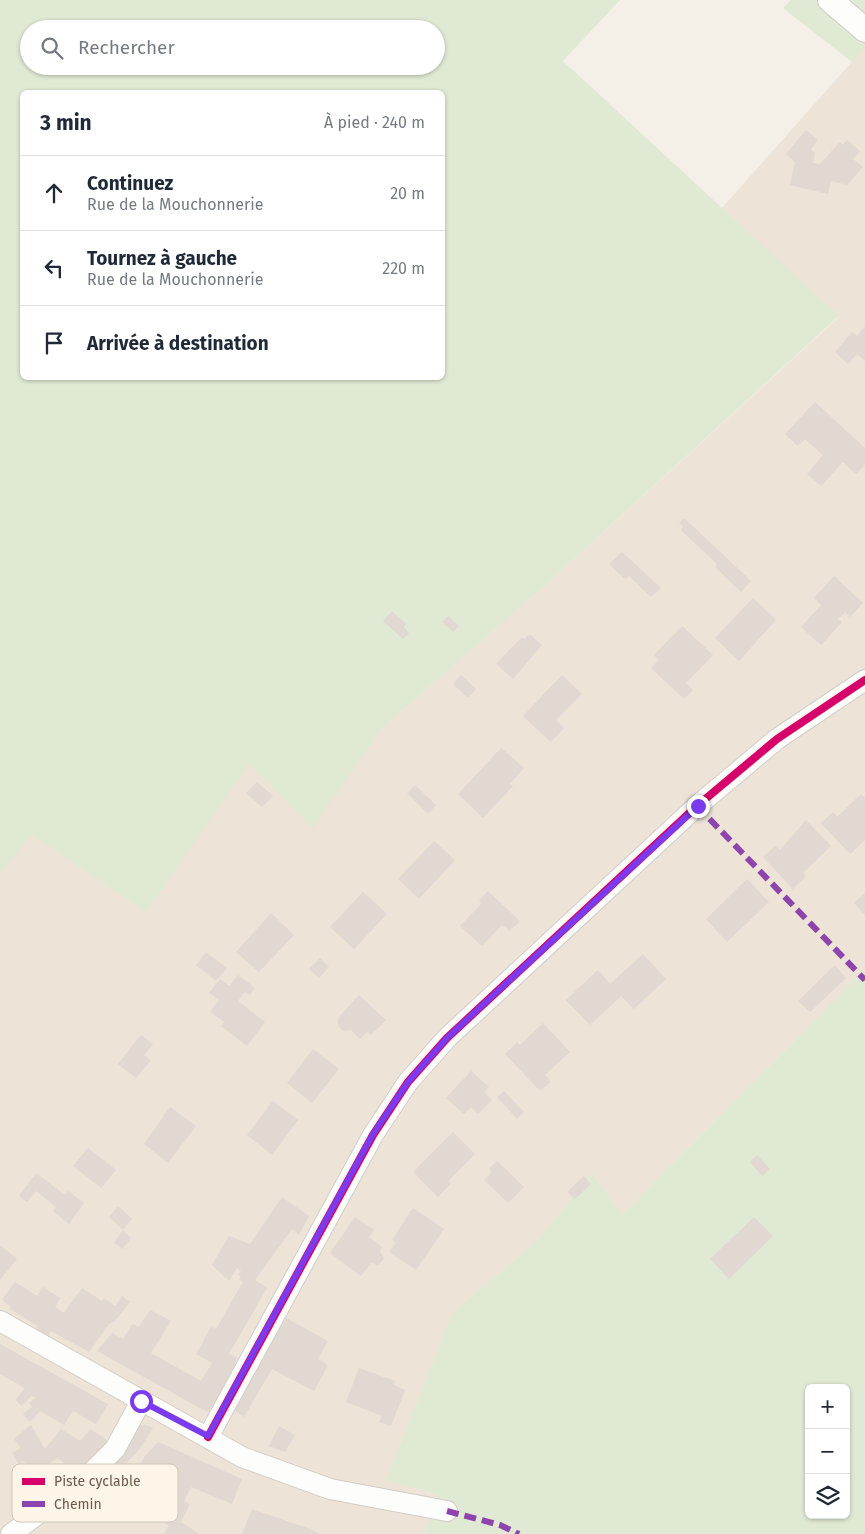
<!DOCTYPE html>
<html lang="fr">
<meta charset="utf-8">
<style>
:root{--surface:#fff;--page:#f2f2f3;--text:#1f2937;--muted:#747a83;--line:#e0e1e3}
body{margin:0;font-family:"Fira Sans",sans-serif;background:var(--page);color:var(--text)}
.controls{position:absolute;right:15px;bottom:15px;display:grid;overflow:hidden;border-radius:8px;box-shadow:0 1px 4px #0004}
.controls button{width:45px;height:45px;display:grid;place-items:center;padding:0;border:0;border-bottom:1px solid var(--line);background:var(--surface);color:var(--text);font:25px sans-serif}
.stop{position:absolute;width:15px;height:15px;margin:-11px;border:4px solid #7c3aed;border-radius:50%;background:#fff}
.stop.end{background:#7c3aed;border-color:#fff;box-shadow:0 1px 5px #0008}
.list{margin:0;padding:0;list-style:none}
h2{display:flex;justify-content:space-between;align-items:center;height:65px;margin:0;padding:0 20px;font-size:21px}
h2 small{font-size:16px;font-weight:400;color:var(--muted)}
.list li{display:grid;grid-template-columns:32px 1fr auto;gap:15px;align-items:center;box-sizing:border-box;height:75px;padding:0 20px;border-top:1px solid var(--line)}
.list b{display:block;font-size:19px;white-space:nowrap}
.list p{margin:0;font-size:16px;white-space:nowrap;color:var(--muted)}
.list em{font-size:16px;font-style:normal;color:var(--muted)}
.icon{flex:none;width:28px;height:28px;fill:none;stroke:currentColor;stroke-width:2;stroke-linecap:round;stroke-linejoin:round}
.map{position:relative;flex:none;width:865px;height:1534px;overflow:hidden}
.search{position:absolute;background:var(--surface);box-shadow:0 1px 4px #0004;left:20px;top:20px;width:425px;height:55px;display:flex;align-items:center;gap:12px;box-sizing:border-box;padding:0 18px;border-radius:28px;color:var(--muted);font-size:19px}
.panel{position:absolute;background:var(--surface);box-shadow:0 1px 4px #0004;left:20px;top:90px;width:425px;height:290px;border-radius:8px}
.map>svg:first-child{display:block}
.residential{fill:#ede3d6}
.green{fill:#e0e9d4;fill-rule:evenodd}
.building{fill:#e0d8d1}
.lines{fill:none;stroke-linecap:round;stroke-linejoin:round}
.minor-casing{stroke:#d3cdc6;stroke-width:22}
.tertiary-casing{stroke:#d3cdc6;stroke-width:26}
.minor{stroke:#fdfdfc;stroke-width:20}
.tertiary{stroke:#fdfdfc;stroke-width:24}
.quiet{stroke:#8e44ad;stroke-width:6;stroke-dasharray:12 6;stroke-linecap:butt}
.cycleway-casing{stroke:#fcf5e8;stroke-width:11}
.cycleway{stroke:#d6006c;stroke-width:8}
.route{stroke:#7c3aed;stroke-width:6}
.key{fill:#fcf5e8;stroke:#d1c6b9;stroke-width:1}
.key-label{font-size:14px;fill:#6e594c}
</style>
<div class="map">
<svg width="865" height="1534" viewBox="0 0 865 1534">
<rect width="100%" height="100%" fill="#f4f0e8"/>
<path class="residential" d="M 865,47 L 865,969 L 622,1215 L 592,1173 L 538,1240 L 453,1312 L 386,1480 L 439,1495 L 424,1534 L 0,1534 L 0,873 L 31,834 L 146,912 L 249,763 L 313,827 L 381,729 L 550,581 L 839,317 L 722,208 Z"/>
<g class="green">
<path d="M 0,0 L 620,0 L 563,61 L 839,316 L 550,581 L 381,729 L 313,828 L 249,764 L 146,912 L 32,835 L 0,873 ZM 29,29 L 436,29 L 436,66 L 29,66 ZM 22,92 L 442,92 L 442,378 L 22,378 Z"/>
<path d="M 791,0 L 865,0 L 865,47 L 852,62 L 783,8 Z"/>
<path d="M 865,969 L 865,1534 L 424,1534 L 439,1495 L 386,1480 L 453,1312 L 538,1240 L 592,1173 L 622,1215 ZM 809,1388 L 846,1388 L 846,1515 L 809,1515 Z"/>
</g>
<g class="building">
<path d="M 806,130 L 818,140 L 811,149 L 815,153 L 813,163 L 820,164 L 840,142 L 843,145 L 847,140 L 860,151 L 853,159 L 863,167 L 847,185 L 831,181 L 828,194 L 790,185 L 795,162 L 786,154 Z"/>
<path d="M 865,326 L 865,361 L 857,354 L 848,364 L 835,352 L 852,332 L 857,336 Z"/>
<path d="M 815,402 L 865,448 L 865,465 L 856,474 L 843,462 L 821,486 L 807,474 L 823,455 L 805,439 L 798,446 L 785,434 Z"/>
<path d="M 684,518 L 751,581 L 741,592 L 715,567 L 717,564 L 681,530 L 683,527 L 679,523 Z"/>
<path d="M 622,552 L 661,588 L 651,597 L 629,576 L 625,579 L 609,564 Z"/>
<path d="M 834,576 L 863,603 L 850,617 L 845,612 L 838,619 L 842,622 L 821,645 L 801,627 L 821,605 L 814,598 Z"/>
<path d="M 753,598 L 776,620 L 739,661 L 715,638 Z"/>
<path d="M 392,611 L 406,624 L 404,627 L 409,633 L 403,639 L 383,621 Z"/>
<path d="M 448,616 L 459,626 L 453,632 L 442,622 Z"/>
<path d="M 682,626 L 713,655 L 686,683 L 693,690 L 684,699 L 651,668 L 659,660 L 654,655 Z"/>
<path d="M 530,634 L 542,645 L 513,679 L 496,664 L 522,637 L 524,639 Z"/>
<path d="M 461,675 L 476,689 L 468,698 L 453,684 Z"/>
<path d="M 562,675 L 582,694 L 556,720 L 564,728 L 551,742 L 523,716 Z"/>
<path d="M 501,748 L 524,768 L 510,784 L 513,786 L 483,818 L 458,794 Z"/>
<path d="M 257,782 L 273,796 L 262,807 L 246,793 Z"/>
<path d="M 415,785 L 436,805 L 428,814 L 407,793 Z"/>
<path d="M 861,794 L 865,798 L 865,840 L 850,854 L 821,823 L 833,812 L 837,817 Z"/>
<path d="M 806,820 L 831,846 L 803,873 L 806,876 L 793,889 L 763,857 L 776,845 L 780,850 Z"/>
<path d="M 434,841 L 455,860 L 419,899 L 398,879 Z"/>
<path d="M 747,879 L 769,902 L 727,942 L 706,919 Z"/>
<path d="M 488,891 L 520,921 L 510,931 L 502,925 L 482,946 L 460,926 L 482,903 L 479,900 Z"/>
<path d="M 363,892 L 387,914 L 354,949 L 330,927 Z"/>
<path d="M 865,893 L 865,915 L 854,903 Z"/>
<path d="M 271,913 L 294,935 L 259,972 L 236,952 Z"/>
<path d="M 206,952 L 227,968 L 216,981 L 196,965 Z"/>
<path d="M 643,954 L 666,979 L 634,1009 L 621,996 L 590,1025 L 566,1000 L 598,970 L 610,984 Z"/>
<path d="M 320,958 L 329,967 L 319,978 L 309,969 Z"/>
<path d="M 835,965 L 846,978 L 810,1012 L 798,1001 Z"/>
<path d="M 238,975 L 255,988 L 250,995 L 245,992 L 238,1001 L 265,1022 L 247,1046 L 221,1026 L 224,1022 L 210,1012 L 219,1000 L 209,993 L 220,979 L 229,986 Z"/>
<path d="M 359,995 L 386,1020 L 371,1035 L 367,1032 L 360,1039 L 351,1030 L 343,1031 L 338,1025 L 338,1018 Z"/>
<path d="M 543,1023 L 570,1052 L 545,1075 L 551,1082 L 540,1091 L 505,1054 L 517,1042 L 520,1045 Z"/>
<path d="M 141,1035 L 153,1044 L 144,1055 L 151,1060 L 136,1078 L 118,1064 Z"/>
<path d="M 313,1049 L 339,1069 L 312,1103 L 287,1083 Z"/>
<path d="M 471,1071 L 489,1087 L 484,1092 L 492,1100 L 478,1114 L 471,1107 L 464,1114 L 446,1098 Z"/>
<path d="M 504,1091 L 524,1112 L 517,1119 L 497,1097 Z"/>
<path d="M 273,1101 L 298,1120 L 272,1155 L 247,1135 Z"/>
<path d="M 170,1107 L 196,1126 L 168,1163 L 144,1144 Z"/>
<path d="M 453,1132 L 475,1154 L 448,1181 L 451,1183 L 438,1197 L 413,1172 Z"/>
<path d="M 88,1148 L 116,1170 L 101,1188 L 73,1166 Z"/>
<path d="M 757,1155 L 770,1169 L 762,1176 L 750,1162 Z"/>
<path d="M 497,1161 L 524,1187 L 508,1203 L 484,1180 L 492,1172 L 489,1169 Z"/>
<path d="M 36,1173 L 65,1195 L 68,1191 L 84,1203 L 69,1224 L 53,1211 L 56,1207 L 36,1191 L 27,1202 L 19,1196 Z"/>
<path d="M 584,1176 L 591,1184 L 575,1199 L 567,1192 Z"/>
<path d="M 282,1197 L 309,1216 L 299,1235 L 292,1229 L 255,1280 L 267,1288 L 229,1354 L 237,1358 L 232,1372 L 236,1374 L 210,1410 L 207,1412 L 97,1351 L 112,1333 L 123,1339 L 132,1324 L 139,1327 L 150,1310 L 171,1321 L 151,1353 L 201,1381 L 212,1363 L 196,1354 L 211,1327 L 216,1329 L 243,1282 L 239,1279 L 241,1277 L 238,1274 L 241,1271 L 237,1268 L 229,1281 L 212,1265 L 229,1236 L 250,1244 Z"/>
<path d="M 118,1206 L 132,1219 L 123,1230 L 109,1217 Z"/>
<path d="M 413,1208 L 444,1229 L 416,1270 L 389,1252 L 396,1243 L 392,1240 Z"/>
<path d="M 355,1217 L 374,1230 L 369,1237 L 382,1247 L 380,1251 L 384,1258 L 378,1266 L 372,1262 L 361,1276 L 330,1253 Z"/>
<path d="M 754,1217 L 773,1236 L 729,1279 L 710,1259 Z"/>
<path d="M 123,1230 L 131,1238 L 123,1249 L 114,1243 Z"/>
<path d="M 0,1245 L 17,1259 L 0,1280 Z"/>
<path d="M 15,1282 L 37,1296 L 43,1287 L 60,1298 L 55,1307 L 64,1313 L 82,1288 L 102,1301 L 104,1298 L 115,1306 L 122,1296 L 130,1302 L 115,1321 L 109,1324 L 89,1352 L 51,1331 L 48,1336 L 36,1330 L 38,1326 L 10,1309 L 11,1307 L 2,1300 Z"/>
<path d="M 286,1318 L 328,1341 L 318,1359 L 328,1365 L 314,1391 L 272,1369 L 244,1417 L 232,1409 Z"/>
<path d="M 0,1344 L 108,1404 L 96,1424 L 73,1411 L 64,1425 L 40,1411 L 30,1422 L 23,1414 L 32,1407 L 29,1403 L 36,1397 L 31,1396 L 22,1406 L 15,1400 L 25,1388 L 0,1374 Z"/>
<path d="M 359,1368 L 395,1381 L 394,1385 L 405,1390 L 391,1426 L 379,1422 L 382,1416 L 346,1402 Z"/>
<path d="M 31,1425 L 45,1449 L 61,1429 L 80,1441 L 91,1429 L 112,1444 L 79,1475 L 58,1458 L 32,1474 L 24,1461 L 19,1465 L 12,1453 L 21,1448 L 14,1439 Z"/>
<path d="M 145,1425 L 153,1428 L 138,1451 L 121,1468 L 133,1476 L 145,1456 L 158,1442 L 242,1479 L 232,1504 L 191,1487 L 184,1501 L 190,1504 L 181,1522 L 200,1534 L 164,1534 L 169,1526 L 156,1518 L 166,1497 L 143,1486 L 127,1505 L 93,1478 L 138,1426 Z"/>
<path d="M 279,1426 L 295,1435 L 285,1452 L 269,1446 Z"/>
<path d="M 252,1509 L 313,1530 L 319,1534 L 242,1534 Z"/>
</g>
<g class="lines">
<g class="minor-casing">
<g id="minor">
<path d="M 0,1321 L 242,1457 L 330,1489 L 447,1511"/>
<path d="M 208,1437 L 373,1135 L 408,1082 L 447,1038 L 697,806 L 777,739 L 865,680"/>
<path d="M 11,1534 L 85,1479 L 115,1449 L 141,1401"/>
</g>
</g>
<g class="tertiary-casing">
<path id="tertiary" d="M 830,0 L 865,30"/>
</g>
<use href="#minor" class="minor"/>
<use href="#tertiary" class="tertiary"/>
<g class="quiet">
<path d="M 697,806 L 865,980"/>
<path d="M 447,1511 L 500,1525 L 519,1534"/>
</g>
<g class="cycleway-casing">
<path id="cycleway" d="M 208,1437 L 373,1135 L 408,1082 L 447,1038 L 697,806 L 777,739 L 865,680"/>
</g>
<use href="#cycleway" class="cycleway"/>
</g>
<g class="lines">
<path class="route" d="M 141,1401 L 208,1436 L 373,1134 L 408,1082 L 447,1038 L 698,806"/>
</g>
<rect x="12" y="1464" width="166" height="58" rx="8" class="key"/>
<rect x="22" y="1478" width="23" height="7" fill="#d6006c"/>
<rect x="22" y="1501" width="23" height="6" fill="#8e44ad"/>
<g class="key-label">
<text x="54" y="1486">Piste cyclable</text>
<text x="54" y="1509">Chemin</text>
</g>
</svg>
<div class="controls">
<button>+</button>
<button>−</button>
<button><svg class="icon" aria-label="layers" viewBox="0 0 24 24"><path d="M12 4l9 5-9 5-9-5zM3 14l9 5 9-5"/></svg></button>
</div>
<div class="stop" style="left:141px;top:1401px"></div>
<div class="stop end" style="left:698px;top:806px"></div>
<div class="search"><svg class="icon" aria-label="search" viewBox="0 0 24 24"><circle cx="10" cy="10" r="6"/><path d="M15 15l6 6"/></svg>Rechercher</div>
<section class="panel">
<h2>3 min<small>À pied · 240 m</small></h2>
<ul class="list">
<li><svg class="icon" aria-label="ahead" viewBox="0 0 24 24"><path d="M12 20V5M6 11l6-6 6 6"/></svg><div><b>Continuez</b><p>Rue de la Mouchonnerie</p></div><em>20 m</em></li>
<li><svg class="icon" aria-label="left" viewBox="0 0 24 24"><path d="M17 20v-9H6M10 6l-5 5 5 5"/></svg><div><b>Tournez à gauche</b><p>Rue de la Mouchonnerie</p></div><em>220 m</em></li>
<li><svg class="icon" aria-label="arrive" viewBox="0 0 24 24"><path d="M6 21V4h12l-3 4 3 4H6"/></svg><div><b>Arrivée à destination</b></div></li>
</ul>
</section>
</div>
